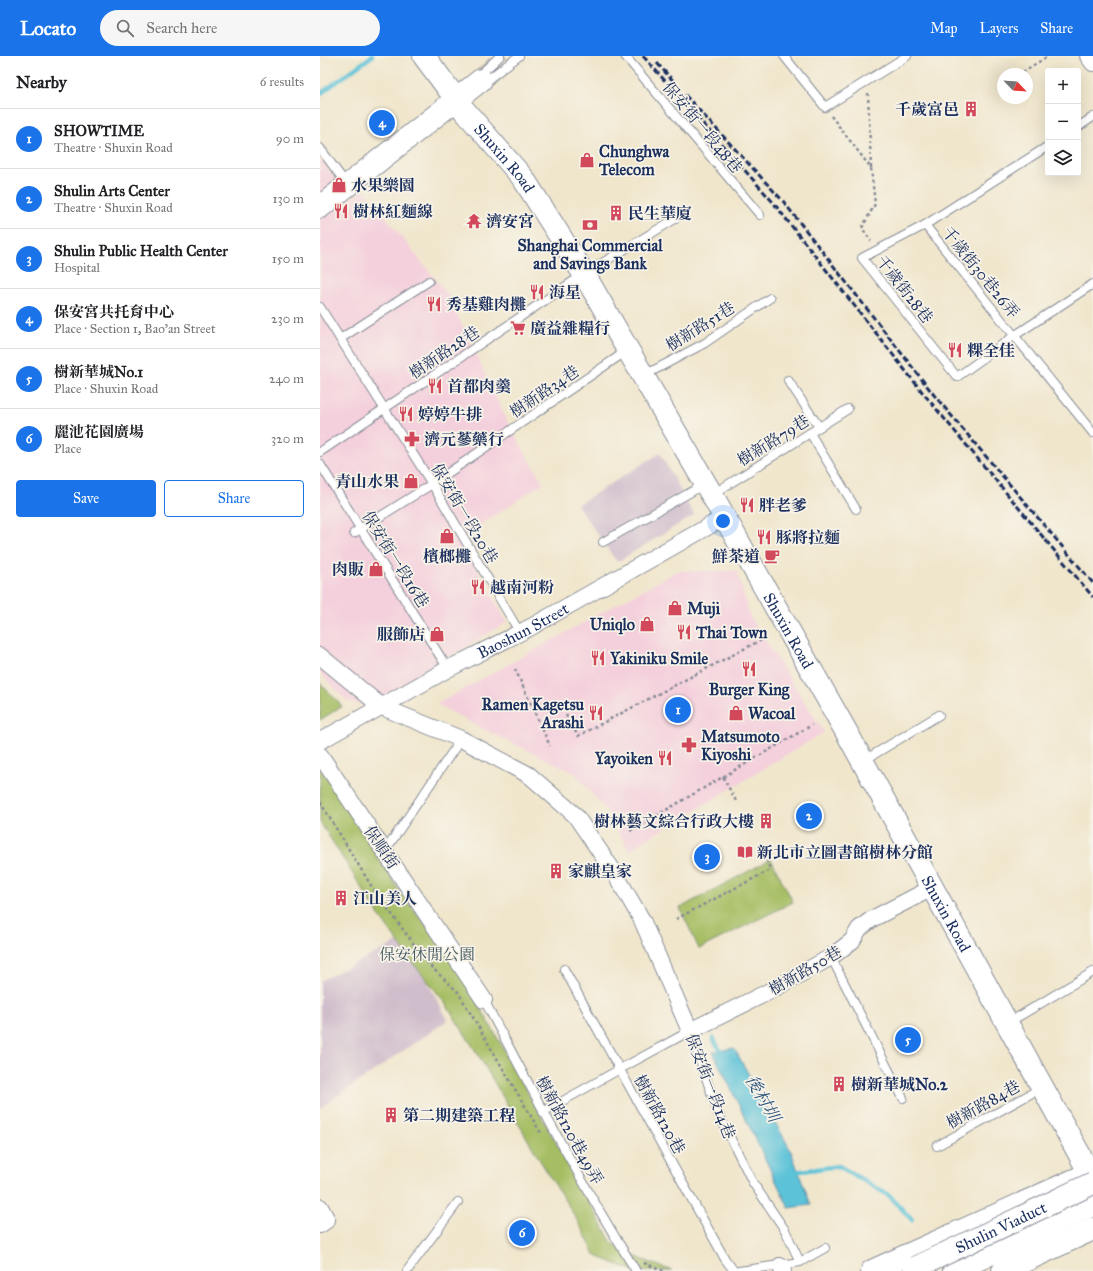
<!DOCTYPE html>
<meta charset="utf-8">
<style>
:root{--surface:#fff;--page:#f6f6f6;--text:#202124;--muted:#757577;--line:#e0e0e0;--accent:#1a73e8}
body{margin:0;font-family:"IM FELL Great Primer","Noto Serif TC",serif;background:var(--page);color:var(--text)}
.controls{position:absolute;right:12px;top:12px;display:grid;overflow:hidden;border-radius:4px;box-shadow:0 4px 16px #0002}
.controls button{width:36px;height:36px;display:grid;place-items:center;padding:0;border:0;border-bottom:1px solid var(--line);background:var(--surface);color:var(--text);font:20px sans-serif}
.compass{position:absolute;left:677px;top:12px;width:36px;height:36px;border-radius:50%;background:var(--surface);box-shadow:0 4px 16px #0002;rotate:115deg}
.you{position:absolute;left:403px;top:465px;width:14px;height:14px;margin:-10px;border:3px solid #fff;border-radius:50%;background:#1a73e8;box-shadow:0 0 0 6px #1a73e833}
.badge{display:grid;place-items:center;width:26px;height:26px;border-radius:50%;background:var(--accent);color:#fff;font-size:13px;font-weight:700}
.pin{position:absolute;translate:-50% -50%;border:2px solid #fff;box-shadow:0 1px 4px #0006}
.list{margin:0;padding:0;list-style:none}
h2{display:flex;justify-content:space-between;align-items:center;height:52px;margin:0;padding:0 16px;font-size:17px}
h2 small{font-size:13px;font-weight:400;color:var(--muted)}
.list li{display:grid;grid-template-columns:26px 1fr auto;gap:12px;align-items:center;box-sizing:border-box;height:60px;padding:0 16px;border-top:1px solid var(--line)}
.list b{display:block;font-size:15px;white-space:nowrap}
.list p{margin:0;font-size:13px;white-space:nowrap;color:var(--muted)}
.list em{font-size:13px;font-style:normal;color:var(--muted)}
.actions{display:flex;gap:8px;padding:12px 16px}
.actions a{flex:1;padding:9px 0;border:1px solid var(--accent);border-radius:4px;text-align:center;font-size:14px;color:var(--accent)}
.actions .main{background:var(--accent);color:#fff}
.icon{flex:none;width:22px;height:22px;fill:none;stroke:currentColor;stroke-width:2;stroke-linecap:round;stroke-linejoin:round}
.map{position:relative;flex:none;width:773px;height:1215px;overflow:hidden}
header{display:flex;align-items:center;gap:24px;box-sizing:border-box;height:56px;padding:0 20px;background:var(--accent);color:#fff}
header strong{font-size:19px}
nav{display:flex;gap:22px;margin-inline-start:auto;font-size:14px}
.search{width:280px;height:36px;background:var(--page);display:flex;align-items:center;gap:10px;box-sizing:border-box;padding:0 14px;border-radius:22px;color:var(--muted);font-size:15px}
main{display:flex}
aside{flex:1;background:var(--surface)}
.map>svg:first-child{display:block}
.built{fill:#f4cfdc}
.industrial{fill:#d0bdcc}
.green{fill:#a6be64;stroke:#607661}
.water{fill:#5bc2d8;stroke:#3b789b}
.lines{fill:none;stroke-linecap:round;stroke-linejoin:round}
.stream{stroke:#5bc2d8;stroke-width:4.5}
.secondary-tunnel{stroke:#c5c1b6;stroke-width:22;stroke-dasharray:22 11;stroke-linecap:butt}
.lane-casing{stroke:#868a95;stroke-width:10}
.street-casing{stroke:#868a95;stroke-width:18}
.secondary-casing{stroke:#868a95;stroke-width:24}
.path{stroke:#868a95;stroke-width:2.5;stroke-dasharray:3 3;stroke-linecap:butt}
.lane{stroke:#fff;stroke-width:8}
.street{stroke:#fff;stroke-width:16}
.secondary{stroke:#fff;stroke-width:22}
.rail{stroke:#1b2f5e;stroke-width:3;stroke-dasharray:6 3;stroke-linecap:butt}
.secondary-bridge-casing{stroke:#868a95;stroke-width:24;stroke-linecap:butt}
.secondary-bridge{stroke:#fff;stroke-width:22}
.labels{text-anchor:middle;stroke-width:3.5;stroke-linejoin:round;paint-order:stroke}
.poi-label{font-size:16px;font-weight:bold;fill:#1b2f5e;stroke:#f7f3e8;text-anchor:start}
.street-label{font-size:16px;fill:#1b2f5e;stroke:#f7f3e8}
.park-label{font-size:16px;fill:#455a60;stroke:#f7f3e8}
.water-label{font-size:17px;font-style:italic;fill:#2b547c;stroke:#f7f3e8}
</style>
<header>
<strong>Locato</strong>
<div class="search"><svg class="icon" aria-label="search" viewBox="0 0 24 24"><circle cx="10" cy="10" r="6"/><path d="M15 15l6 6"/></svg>Search here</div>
<nav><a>Map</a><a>Layers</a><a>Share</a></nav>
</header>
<main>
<aside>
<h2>Nearby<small>6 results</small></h2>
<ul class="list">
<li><span class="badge">1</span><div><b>SHOWTIME</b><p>Theatre · Shuxin Road</p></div><em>90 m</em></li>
<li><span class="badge">2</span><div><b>Shulin Arts Center</b><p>Theatre · Shuxin Road</p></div><em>130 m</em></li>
<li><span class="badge">3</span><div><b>Shulin Public Health Center</b><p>Hospital</p></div><em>150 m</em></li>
<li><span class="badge">4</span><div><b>保安宮共托育中心</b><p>Place · Section 1, Bao'an Street</p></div><em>230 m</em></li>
<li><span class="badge">5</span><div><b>樹新華城No.1</b><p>Place · Shuxin Road</p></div><em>240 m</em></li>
<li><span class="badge">6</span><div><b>麗池花園廣場</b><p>Place</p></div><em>320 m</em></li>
</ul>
<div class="actions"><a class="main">Save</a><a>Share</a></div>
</aside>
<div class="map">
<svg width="773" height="1215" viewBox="0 0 773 1215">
<rect width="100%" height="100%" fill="#f7f3e8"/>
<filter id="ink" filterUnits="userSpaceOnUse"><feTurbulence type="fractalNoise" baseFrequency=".025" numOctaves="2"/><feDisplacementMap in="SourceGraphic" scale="8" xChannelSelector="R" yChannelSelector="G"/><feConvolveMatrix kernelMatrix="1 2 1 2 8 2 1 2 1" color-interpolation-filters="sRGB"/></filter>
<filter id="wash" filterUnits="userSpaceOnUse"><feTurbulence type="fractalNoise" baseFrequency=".012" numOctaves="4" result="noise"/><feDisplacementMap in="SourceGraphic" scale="16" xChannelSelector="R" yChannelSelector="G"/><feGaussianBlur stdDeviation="0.9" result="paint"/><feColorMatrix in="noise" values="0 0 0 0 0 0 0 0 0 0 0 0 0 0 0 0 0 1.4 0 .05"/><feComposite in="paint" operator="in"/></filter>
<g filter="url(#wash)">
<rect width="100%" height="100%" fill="#f0e6cc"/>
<g class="built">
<path d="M 0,102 L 31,143 L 43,133 L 128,239 L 188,367 L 223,427 L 139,483 L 187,566 L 47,650 L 27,645 L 0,617 Z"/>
<path d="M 357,515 L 417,515 L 430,561 L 504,676 L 309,794 L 285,753 L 255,717 L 157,670 L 117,648 Z"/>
</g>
<g class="industrial">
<path d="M 340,397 L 374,459 L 297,506 L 257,449 Z"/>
<path d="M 84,883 L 128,964 L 0,1052 L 0,925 Z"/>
</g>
<g class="green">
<path d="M 0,627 L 22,650 L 0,664 Z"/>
<path d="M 0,710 L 78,833 L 135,906 L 292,1187 L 314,1200 L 352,1215 L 314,1215 L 276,1200 L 256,1162 L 221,1106 L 160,1002 L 124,945 L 92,906 L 60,861 L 0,766 Z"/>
<path d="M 451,803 L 473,846 L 379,893 L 360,852 Z"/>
</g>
<path class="water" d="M 414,992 L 470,1093 L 491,1149 L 469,1152 L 393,996 Z"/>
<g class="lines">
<g class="stream">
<path d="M 0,38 L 52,0"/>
<path d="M 393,982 L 403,1000"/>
<path d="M 473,1116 L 519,1110 L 570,1140 L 592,1164"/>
</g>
</g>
</g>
<g filter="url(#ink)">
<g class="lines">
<path class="secondary-tunnel" d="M 161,24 L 186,0"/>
<g class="lane-casing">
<g id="lane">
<path d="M 180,0 L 163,16 L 161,24 L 167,24 L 199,0"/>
<path d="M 305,0 L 440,159"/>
<path d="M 464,0 L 505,51 L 587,0"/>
<path d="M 758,71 L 773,61"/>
<path d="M 728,90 L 605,169 L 542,202 L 637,321 L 694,280 L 773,228"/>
<path d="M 0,92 L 27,129"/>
<path d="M 605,169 L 773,377"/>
<path d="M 0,251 L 112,428 L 200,577"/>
<path d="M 20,283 L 109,225"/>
<path d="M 323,320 L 385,287 L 450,242"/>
<path d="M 468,324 L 499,371"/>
<path d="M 490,377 L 536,453"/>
<path d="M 0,396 L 264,218 L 355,163"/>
<path d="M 0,408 L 128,613"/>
<path d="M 393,438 L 528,353"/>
<path d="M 34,477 L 112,428 L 308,294"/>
<path d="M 283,486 L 385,428"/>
<path d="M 543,705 L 619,659"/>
<path d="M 65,795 L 141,683"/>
<path d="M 511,901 L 583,1042"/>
<path d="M 244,913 L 405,1203 L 414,1215"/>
<path d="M 164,944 C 213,1036 261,1127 316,1215"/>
<path d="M 688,967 L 773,916"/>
<path d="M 223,1056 L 300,1013 L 370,975 L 398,1057 L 433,1127 L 465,1174 L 480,1206"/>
<path d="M 617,1090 L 721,1032"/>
<path d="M 87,1215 L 138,1146"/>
<path d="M 419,1215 L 480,1206 L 505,1192"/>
</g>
</g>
<g class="street-casing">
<g id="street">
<path d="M 768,0 L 773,7"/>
<path d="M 0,600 L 62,651 L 141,683 L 209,719 L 255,759 L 294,816 L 322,864 L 370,975 L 450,935 L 511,901 L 532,885 L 539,873 L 552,863 L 612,832"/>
<path id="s1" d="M 0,685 L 128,613 L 211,571 L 405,461"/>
<path d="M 0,699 L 164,944"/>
<path d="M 0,1151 L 7,1164 L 0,1169"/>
<path d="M 460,1210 L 463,1215"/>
</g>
</g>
<g class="secondary-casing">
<g id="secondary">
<path id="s2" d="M 104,0 L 144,54 L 203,122 L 264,218 L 392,439 L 527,677 L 773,1123"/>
<path d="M 0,151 L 161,24"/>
<path d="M 552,1215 L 770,1117"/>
<path d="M 634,1215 L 773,1149"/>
<path d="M 683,1215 L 773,1173"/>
</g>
</g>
<g class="path">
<path d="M 703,16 L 728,0"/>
<path d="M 548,37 L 551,112"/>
<path d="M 511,60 L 551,112 L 555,148 L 542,172 L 551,185"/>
<path d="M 195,613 L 230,690"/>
<path d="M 246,659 L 258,680 L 443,583"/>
<path d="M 403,721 L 416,745"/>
<path d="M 0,746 L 52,831 L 109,909 L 138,936 L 222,1079"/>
<path d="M 310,775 L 492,669"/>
<path d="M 356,863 L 450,814 L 447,803"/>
<path d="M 324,1207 L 344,1215"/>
</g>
<use href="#lane" class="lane"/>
<use href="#street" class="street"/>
<use href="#secondary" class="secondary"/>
<g class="rail">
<path d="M 323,0 L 452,145 L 603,337 L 773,541"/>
<path d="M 337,7 L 356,28"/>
<path d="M 365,39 L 463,145 L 614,339 L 773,527"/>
</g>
<g class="secondary-bridge-casing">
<g id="secondary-bridge">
<path id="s3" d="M 595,1212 L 773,1127"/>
</g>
</g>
<use href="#secondary-bridge" class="secondary-bridge"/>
</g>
</g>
<defs>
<g id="building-bare" transform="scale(1.2)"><path d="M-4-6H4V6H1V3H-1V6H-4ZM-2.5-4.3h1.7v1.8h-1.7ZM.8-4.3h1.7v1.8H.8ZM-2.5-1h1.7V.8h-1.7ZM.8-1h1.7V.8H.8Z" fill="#d1495b" stroke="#f7f3e8" stroke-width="2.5" paint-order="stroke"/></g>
<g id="shop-bare" transform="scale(1.2)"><path d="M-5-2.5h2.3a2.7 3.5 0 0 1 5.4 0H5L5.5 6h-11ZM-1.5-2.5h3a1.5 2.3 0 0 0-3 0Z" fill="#d1495b" stroke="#f7f3e8" stroke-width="2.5" paint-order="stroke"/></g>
<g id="restaurant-bare" transform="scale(1.2)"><path d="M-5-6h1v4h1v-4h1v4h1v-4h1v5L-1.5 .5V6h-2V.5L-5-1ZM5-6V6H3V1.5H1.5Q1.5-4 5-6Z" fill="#d1495b" stroke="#f7f3e8" stroke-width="2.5" paint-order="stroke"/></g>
<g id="temple-bare" transform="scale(1.2)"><path d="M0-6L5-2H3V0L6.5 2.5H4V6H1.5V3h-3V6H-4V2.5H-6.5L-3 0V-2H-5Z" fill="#d1495b" stroke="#f7f3e8" stroke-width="2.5" paint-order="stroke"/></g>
<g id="bank-bare" transform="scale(1.2)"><path d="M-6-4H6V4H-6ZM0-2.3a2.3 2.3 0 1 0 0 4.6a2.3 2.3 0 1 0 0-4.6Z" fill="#d1495b" stroke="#f7f3e8" stroke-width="2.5" paint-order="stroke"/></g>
<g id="supermarket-bare" transform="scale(1.2)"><path d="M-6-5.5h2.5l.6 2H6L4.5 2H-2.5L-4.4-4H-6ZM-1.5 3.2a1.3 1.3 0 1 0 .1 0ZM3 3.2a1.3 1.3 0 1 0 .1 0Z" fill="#d1495b" stroke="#f7f3e8" stroke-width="2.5" paint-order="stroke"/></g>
<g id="pharmacy-bare" transform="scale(1.2)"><path d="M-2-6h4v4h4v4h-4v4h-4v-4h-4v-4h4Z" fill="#d1495b" stroke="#f7f3e8" stroke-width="2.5" paint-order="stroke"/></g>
<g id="cafe-bare" transform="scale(1.2)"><path d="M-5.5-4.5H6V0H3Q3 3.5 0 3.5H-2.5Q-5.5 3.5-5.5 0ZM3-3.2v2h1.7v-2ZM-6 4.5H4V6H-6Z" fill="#d1495b" stroke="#f7f3e8" stroke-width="2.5" paint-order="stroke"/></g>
<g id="library-bare" transform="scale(1.2)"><path d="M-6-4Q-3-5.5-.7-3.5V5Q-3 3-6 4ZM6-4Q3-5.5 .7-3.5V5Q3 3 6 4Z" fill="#d1495b" stroke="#f7f3e8" stroke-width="2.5" paint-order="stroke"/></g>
</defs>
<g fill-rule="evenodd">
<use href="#building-bare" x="651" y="53"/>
<use href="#shop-bare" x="267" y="104"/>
<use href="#shop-bare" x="19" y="129"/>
<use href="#restaurant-bare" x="21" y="155"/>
<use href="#building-bare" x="296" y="157"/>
<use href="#temple-bare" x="154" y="165"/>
<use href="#bank-bare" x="270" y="169"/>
<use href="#restaurant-bare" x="217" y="236"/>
<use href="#restaurant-bare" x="114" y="248"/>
<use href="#supermarket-bare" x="198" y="272"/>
<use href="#restaurant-bare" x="635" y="294"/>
<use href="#restaurant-bare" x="115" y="330"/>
<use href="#restaurant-bare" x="86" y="358"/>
<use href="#pharmacy-bare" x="92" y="383"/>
<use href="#shop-bare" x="91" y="425"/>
<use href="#restaurant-bare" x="427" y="449"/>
<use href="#shop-bare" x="127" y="480"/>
<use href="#restaurant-bare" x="444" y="481"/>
<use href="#cafe-bare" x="452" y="500"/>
<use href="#shop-bare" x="56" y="513"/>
<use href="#restaurant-bare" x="158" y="531"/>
<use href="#shop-bare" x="355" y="552"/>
<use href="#shop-bare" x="327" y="568"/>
<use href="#restaurant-bare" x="364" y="576"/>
<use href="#shop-bare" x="117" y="578"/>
<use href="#restaurant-bare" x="278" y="602"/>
<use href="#restaurant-bare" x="429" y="613"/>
<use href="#restaurant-bare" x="276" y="657"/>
<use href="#shop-bare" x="416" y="657"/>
<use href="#pharmacy-bare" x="369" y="689"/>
<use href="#restaurant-bare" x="345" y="702"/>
<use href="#building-bare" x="446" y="765"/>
<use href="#library-bare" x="425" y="796"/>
<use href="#building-bare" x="236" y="815"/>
<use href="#building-bare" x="21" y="842"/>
<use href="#building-bare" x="519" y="1028"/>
<use href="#building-bare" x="71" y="1059"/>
</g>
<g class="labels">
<g class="poi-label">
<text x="639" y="59" text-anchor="end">千歲富邑</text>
<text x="279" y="101">Chunghwa<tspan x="279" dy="18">Telecom</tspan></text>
<text x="31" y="135">水果樂園</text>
<text x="33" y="161">樹林紅麵線</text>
<text x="308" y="163">民生華廈</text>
<text x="166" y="171">濟安宮</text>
<text x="270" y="195" text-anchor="middle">Shanghai Commercial<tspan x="270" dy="18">and Savings Bank</tspan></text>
<text x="229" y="242">海星</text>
<text x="126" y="254">秀基雞肉攤</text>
<text x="210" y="278">廣益雜糧行</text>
<text x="647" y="300">粿全佳</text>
<text x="127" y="336">首都肉羹</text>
<text x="98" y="364">婷婷牛排</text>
<text x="104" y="389">濟元蔘藥行</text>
<text x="79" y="431" text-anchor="end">青山水果</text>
<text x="439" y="455">胖老爹</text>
<text x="456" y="487">豚將拉麵</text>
<text x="127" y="506" text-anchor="middle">檳榔攤</text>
<text x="440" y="506" text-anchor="end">鮮茶道</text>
<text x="44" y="519" text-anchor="end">肉販</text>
<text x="170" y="537">越南河粉</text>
<text x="367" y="558">Muji</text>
<text x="315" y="574" text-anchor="end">Uniqlo</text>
<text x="376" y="582">Thai Town</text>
<text x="105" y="584" text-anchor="end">服飾店</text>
<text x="290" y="608">Yakiniku Smile</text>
<text x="429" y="639" text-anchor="middle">Burger King</text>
<text x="264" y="654" text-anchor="end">Ramen Kagetsu<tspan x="264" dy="18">Arashi</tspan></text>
<text x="428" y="663">Wacoal</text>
<text x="381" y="686">Matsumoto<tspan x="381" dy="18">Kiyoshi</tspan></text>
<text x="333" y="708" text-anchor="end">Yayoiken</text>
<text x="434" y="771" text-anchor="end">樹林藝文綜合行政大樓</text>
<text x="437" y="802">新北市立圖書館樹林分館</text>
<text x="248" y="821">家麒皇家</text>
<text x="33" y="848">江山美人</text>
<text x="531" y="1034">樹新華城No.2</text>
<text x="83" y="1065">第二期建築工程</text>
</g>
<g class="street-label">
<text transform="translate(383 71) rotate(50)" y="6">保安街一段48巷</text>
<text dy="6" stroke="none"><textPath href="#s2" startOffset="130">Shuxin Road</textPath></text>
<text transform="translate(661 216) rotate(51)" y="6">千歲街30巷26弄</text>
<text transform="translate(585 233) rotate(52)" y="6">千歲街28巷</text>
<text transform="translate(380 270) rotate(-32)" y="6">樹新路51巷</text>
<text transform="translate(124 296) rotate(-34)" y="6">樹新路28巷</text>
<text transform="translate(224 335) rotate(-34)" y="6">樹新路34巷</text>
<text transform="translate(453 384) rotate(-32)" y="6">樹新路79巷</text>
<text transform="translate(145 457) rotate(59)" y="6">保安街一段20巷</text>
<text transform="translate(76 503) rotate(58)" y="6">保安街一段16巷</text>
<text dy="6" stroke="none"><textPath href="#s1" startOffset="231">Baoshun Street</textPath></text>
<text dy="6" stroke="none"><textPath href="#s2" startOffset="682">Shuxin Road</textPath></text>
<text transform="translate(62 791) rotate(56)" y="6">保順街</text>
<text dy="6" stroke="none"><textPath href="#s2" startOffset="1006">Shuxin Road</textPath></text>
<text transform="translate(485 914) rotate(-30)" y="6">樹新路50巷</text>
<text transform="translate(391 1030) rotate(69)" y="6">保安街一段14巷</text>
<text transform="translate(663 1048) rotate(-29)" y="6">樹新路84巷</text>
<text transform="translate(340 1058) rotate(61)" y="6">樹新路120巷</text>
<text transform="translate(250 1074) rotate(61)" y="6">樹新路120巷49弄</text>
<text dy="6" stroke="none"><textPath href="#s3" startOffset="95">Shulin Viaduct</textPath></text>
</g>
<g class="park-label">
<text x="107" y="904">保安休閒公園</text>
</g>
<g class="water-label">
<text transform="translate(443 1042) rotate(60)" y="6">後村圳</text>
</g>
</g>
</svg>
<div class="controls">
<button>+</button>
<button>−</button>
<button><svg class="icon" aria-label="layers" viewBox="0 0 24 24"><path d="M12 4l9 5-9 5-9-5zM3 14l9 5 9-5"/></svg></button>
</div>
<svg class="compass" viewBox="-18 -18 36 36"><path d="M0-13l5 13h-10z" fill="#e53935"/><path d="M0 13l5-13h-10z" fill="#757577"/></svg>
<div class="you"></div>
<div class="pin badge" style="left:358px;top:654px">1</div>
<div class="pin badge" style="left:489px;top:760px">2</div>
<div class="pin badge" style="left:387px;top:801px">3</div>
<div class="pin badge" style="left:62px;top:67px">4</div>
<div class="pin badge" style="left:588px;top:984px">5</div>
<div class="pin badge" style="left:202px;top:1177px">6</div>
</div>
</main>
